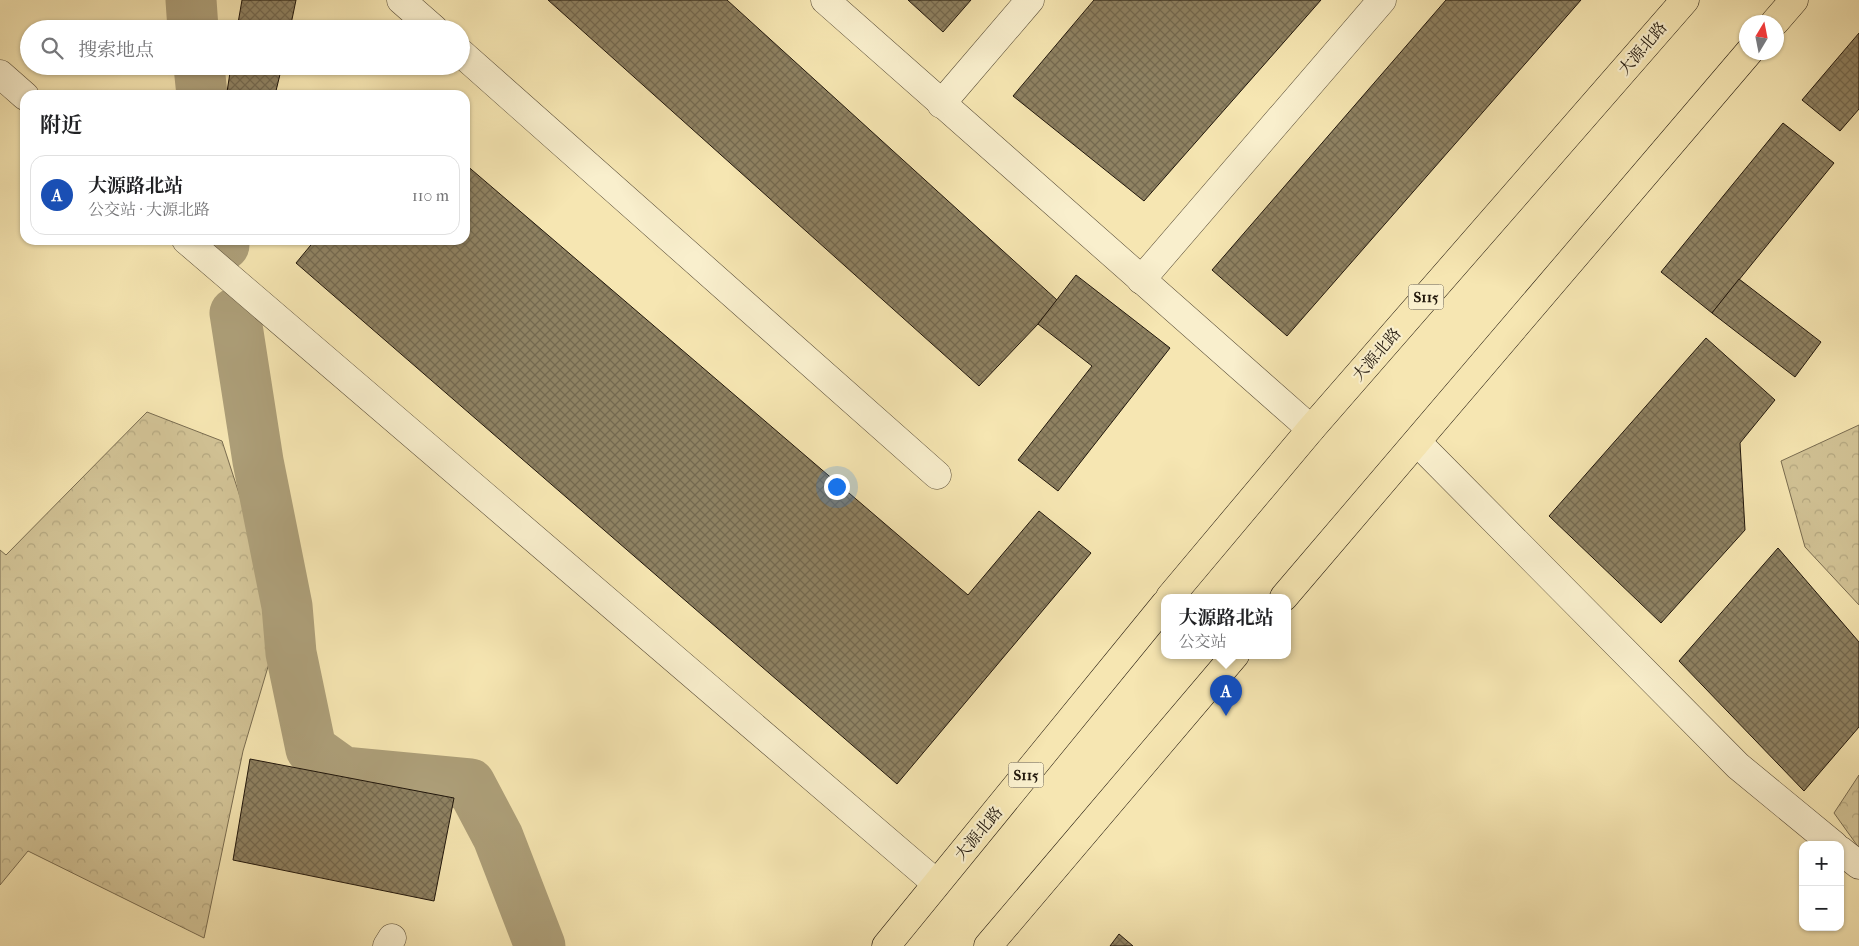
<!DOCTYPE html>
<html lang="zh">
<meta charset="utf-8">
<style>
:root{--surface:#fff;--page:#f2f2f2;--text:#202124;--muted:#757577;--line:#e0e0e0;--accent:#8f2418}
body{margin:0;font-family:"IM FELL French Canon","Noto Serif SC",serif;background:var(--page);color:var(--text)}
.controls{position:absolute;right:15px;bottom:15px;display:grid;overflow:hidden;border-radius:10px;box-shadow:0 1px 4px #0004}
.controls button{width:45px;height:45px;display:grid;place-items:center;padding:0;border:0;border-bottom:1px solid var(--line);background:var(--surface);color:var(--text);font:25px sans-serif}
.compass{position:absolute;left:1739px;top:15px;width:45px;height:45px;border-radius:50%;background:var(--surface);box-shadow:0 1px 4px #0004;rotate:10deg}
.you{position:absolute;left:836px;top:486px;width:18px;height:18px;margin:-12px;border:4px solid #fff;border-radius:50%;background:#1a73e8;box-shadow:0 0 0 8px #1a73e833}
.badge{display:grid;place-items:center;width:32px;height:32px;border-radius:50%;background:var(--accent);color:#fff;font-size:16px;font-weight:700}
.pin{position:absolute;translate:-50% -41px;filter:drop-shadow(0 1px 2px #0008)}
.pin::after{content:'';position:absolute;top:26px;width:18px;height:15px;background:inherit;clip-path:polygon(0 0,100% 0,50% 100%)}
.popup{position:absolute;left:1161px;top:594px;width:130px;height:65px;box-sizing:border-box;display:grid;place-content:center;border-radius:10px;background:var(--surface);filter:drop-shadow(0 1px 4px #0005);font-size:16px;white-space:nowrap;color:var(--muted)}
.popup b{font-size:19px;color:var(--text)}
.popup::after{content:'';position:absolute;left:50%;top:100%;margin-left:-10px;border:10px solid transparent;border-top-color:var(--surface)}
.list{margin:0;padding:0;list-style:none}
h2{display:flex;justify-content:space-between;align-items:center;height:65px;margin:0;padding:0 20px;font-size:21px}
h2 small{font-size:16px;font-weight:400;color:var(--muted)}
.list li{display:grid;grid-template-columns:32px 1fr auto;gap:15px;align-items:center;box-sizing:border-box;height:80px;margin:0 10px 10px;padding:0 10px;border:1px solid var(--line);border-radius:15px}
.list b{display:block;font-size:19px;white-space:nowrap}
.list p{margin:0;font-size:16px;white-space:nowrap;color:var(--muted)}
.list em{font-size:16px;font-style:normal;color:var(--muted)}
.icon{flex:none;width:28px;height:28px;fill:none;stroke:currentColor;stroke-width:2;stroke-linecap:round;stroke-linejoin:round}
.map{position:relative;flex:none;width:1859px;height:946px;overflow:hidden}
.search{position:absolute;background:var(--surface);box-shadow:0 1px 4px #0004;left:20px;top:20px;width:450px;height:55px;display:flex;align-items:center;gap:12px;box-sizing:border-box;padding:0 18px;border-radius:28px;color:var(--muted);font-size:19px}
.panel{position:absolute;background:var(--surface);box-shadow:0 1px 4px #0004;left:20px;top:90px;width:450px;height:155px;border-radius:15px}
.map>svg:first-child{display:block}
.forest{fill:url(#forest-crowns);stroke:#796c50}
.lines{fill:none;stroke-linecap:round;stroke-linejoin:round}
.river{stroke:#ad9f79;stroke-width:51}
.building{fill:url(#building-cross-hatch);stroke:#20160b}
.minor-casing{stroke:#564a35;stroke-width:29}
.major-casing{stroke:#20160b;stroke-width:29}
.minor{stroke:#f9efcd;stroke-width:28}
.major{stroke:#f6e6b2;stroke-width:28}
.labels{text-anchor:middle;stroke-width:4.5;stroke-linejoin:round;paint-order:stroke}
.shield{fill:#f9efcd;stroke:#615745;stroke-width:1}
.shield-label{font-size:15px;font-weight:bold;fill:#20160b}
.street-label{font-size:16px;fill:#20160b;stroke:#f9efcd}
</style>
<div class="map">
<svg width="1859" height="946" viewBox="0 0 1859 946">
<defs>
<pattern id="forest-crowns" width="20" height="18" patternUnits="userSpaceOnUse" patternTransform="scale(1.25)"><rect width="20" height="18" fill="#d2c396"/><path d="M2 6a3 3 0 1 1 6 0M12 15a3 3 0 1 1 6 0" fill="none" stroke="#b4a780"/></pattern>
<pattern id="building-cross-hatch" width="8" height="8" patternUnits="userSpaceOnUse" patternTransform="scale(1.25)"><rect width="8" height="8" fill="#8f8262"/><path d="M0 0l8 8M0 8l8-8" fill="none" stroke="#74694f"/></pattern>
</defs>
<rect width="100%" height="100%" fill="#f6e6b2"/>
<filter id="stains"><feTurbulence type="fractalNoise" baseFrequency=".004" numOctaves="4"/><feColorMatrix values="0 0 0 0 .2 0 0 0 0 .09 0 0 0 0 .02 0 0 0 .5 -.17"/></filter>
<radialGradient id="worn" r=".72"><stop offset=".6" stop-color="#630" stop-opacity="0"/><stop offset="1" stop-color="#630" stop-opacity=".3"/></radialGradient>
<g class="forest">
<path d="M 147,412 L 222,441 L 281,623 L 243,751 L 204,938 L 28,851 L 0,885 L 0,550 L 6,555 Z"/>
<path d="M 1859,425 L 1859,605 L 1805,547 L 1781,461 Z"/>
<path d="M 1859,775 L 1859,848 L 1834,813 Z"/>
</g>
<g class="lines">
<g class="river">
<path d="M 191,0 L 193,29"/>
<path d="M 199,66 L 202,95"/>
<path d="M 224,240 L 224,245"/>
<path d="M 235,313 L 258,461 L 287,606 L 291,653 L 311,749 L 343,772 L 470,784 L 498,837 L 540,946"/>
</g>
</g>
<g class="building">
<path d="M 242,0 L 296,0 L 290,29 L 237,29 Z"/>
<path d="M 548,0 L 727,0 L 1057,300 L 1038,324 L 979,386 Z"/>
<path d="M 908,0 L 971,0 L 943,32 Z"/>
<path d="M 1094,0 L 1321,0 L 1144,201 L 1013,96 Z"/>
<path d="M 1446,0 L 1581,0 L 1287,336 L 1212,270 Z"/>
<path d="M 1859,33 L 1859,109 L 1840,131 L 1802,100 Z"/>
<path d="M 231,66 L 282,66 L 275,95 L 242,95 L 227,92 Z"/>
<path d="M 1783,123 L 1834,163 L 1712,313 L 1661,272 Z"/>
<path d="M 465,164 L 968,595 L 1039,511 L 1091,553 L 897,784 L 296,263 L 315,240 L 465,240 Z"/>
<path d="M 1076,275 L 1170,348 L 1058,491 L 1018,460 L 1092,366 L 1038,324 Z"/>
<path d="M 1739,279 L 1821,342 L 1795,377 L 1712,313 Z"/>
<path d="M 1706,338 L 1775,400 L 1740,443 L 1745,530 L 1661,623 L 1549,516 Z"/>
<path d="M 1778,548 L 1859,642 L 1859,727 L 1804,791 L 1679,661 Z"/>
<path d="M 250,759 L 454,798 L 434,901 L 233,860 Z"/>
<path d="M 1119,934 L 1133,946 L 1110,946 Z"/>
</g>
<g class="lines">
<g class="minor-casing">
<g id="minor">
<path d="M 401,0 L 434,29"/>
<path d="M 825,0 L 1311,429"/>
<path d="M 461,53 L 937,475"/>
<path d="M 0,74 L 25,96"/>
<path d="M 941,104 L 1030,0"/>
<path d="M 186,240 L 936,883"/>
<path d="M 1141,280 L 1382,0"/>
<path d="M 1417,442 L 1738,766 L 1834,845"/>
<path d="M 1840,850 L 1859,865"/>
<path d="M 387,946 L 392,938"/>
</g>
</g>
<g class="major-casing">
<g id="major">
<path d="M 1775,22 L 1794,0"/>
<path d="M 1170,597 L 1311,429 L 1685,0"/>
<path d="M 1284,597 L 1749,52"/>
<path d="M 886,946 L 1165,604"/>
<path d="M 988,946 L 1235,655"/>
</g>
</g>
<use href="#minor" class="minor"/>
<use href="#major" class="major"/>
</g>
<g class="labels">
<g class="shield">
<rect x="1408.5" y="284.5" width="35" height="25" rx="4"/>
<rect x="1008.5" y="762.5" width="35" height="25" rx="4"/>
</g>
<g class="shield-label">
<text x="1426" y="302">S115</text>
<text x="1026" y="780">S115</text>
</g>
<g class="street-label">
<text transform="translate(1642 48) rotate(-49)" y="6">大源北路</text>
<text transform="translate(1376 354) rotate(-49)" y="6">大源北路</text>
<text transform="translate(978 833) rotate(-50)" y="6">大源北路</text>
</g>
</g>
<rect width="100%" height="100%" filter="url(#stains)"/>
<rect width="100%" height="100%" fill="url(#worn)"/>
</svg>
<div class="controls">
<button>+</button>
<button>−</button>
</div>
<svg class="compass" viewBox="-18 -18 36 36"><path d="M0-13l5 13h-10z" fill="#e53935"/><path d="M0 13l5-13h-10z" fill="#757577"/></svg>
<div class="you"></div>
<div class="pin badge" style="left:1226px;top:716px;background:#1a4fb4">A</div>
<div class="popup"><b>大源路北站</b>公交站</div>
<div class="search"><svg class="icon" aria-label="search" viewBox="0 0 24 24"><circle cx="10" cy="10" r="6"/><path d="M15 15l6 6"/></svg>搜索地点</div>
<section class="panel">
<h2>附近<small></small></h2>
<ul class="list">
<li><span class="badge" style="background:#1a4fb4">A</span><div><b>大源路北站</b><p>公交站 · 大源北路</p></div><em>110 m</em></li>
</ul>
</section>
</div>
